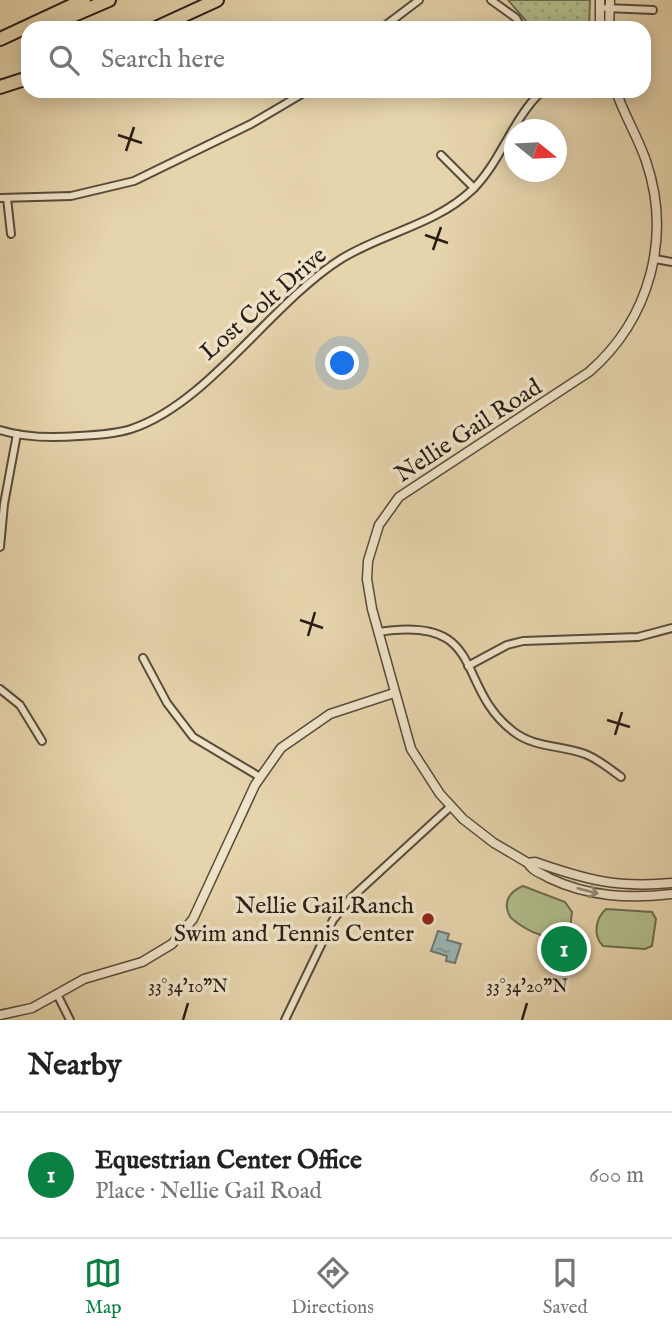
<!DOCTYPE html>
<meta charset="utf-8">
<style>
:root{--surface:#fff;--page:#f2f2f2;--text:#222;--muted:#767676;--line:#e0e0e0;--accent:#0b8043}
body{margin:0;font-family:"IM FELL English",serif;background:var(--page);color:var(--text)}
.compass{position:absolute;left:504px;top:119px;width:63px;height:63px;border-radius:50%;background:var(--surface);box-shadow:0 4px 18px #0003;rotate:108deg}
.you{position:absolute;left:343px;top:364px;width:24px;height:24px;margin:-18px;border:5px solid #fff;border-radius:50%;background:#1a73e8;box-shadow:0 0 0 10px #1a73e833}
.badge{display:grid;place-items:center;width:46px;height:46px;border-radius:50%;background:var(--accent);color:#fff;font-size:23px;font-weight:700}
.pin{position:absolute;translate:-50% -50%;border:4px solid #fff;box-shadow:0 2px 7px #0006}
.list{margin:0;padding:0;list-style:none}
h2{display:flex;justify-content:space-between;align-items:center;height:91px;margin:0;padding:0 28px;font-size:30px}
h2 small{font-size:23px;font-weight:400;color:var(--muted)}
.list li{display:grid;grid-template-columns:46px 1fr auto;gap:21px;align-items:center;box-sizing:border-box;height:126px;padding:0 28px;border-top:2px solid var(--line)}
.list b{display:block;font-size:26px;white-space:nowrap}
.list p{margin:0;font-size:23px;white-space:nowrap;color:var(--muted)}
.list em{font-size:23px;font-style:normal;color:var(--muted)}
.icon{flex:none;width:38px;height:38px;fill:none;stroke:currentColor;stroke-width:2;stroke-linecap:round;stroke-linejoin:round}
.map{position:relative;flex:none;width:672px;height:1020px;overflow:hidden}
.search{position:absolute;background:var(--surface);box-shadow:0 4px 18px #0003;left:21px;right:21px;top:21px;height:77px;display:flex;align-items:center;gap:18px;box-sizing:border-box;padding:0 24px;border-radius:21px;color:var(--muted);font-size:26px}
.sheet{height:217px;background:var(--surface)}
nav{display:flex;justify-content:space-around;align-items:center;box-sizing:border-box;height:98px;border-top:2px solid var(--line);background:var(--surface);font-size:19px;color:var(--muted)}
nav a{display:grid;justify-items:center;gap:4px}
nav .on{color:var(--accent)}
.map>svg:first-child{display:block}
.grass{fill:url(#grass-dots);stroke:#6d6d50;stroke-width:2}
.garden{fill:#b2bd8c;stroke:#6d6d50;stroke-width:2}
.water{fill:url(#water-ripples);stroke:#6c7973;stroke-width:2}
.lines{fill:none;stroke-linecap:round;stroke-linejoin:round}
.minor-casing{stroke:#584b3a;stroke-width:10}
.tertiary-casing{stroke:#584b3a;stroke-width:11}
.motorway-casing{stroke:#281d14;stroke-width:16}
.minor{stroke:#efe3c9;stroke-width:6}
.tertiary{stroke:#efe3c9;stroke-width:8}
.motorway{stroke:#e6d4ac;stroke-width:12}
.oneway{stroke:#958a78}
.ticks{fill:none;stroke:#281d14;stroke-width:2.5}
.poi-dot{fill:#8f2418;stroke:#efe3c9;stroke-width:2.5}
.labels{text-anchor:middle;stroke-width:7;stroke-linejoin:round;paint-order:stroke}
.street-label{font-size:24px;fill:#281d14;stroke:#efe3c9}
.poi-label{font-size:24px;fill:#281d14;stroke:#efe3c9;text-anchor:end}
.ticks-label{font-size:18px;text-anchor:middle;fill:#281d14;stroke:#efe3c9;stroke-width:7;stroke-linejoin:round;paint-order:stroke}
</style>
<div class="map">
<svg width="672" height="1020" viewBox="0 0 672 1020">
<defs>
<pattern id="grass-dots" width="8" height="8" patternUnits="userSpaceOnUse" patternTransform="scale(1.75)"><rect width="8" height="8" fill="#b2bd8c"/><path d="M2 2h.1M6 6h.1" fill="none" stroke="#99a278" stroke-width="1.8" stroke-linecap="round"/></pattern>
<pattern id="water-ripples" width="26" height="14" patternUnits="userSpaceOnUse" patternTransform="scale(1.75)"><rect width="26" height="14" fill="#99b6b3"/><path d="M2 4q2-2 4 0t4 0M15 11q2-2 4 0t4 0" fill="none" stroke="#7d9390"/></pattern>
</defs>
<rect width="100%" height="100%" fill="#e6d4ac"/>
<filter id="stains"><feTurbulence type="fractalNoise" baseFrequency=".00286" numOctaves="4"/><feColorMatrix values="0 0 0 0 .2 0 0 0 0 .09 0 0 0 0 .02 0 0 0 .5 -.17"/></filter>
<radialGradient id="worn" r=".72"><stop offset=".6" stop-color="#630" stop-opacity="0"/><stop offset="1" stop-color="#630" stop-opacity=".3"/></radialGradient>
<path class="grass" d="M 508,0 L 590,0 L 589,28 L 532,28 Z"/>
<g class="garden">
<path d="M 523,886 L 565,902 L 572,912 L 570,929 C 552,945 528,932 511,918 C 502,904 508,892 523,886 Z"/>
<path d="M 606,909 L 652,912 L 656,919 L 652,946 L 645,949 L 603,946 C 592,935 596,918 606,909 Z"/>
</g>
<path class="water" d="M 438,931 L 449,934 L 447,940 L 461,944 L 455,963 L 446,961 L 447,956 L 431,951 Z"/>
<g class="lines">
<g class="minor-casing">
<g id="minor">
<path d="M 491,0 L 516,18 L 522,28"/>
<path d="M 606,8 L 653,10"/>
<path d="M 382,28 L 419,0"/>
<path d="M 441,155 L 474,188"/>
<path d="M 0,198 L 71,196 L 134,181 L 251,124 L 307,91"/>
<path d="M 7,198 L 11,234"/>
<path d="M 655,259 L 672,262"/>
<path d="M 0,430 C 25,438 53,438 79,436 C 97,435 115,434 131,429 C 208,404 271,303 341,259 C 383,233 435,225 472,190 C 501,162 512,119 542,91"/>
<path d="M 0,547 L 4,504 L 17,434"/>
<path d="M 378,632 C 489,615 453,686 514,732 C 535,748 561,745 585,754 C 598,759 610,769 621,777"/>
<path d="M 143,658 L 167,703 L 193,737 L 260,777"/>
<path d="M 468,666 L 507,645 L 523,641 L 638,637 L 672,628"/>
<path d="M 0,689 L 20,705 L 42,741"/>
<path d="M 57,994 L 70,1020"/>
<path d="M 285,1020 L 333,920 L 350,899 L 450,807"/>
</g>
</g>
<g class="tertiary-casing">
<g id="tertiary">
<path d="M 600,28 L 600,0"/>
<path d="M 609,28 L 610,0"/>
<path d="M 616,91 C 624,115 638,137 646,161 C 672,237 650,319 589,372 L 399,497 L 379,525 L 368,561 L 367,579 L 372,609 L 411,749 L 440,794 L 463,819 L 494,843 L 528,863 C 532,871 541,873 549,878 C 589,897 629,899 672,894"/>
<path d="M 528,863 L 535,862 C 587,880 616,888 672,883"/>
<path d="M 0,1015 L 32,1008 L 84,979 L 142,962 L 172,944 L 193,919 L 255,785 L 281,748 L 330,714 L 394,693"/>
</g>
</g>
<g class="motorway-casing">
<g id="motorway">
<path d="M 44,28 L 109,0"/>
<path d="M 156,28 L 217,0"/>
<path d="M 0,39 L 84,0"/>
<path d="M 0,87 L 28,78"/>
</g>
</g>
<use href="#minor" class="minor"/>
<use href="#tertiary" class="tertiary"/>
<use href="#motorway" class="motorway"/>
</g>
<defs><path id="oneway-shaft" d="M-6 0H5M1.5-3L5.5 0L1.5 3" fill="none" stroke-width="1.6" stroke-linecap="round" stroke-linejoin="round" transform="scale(1.75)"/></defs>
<use class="oneway" href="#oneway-shaft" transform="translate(588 891) rotate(15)"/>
<path class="ticks" d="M 118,135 L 142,143M 126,151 L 134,127M 425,235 L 448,243M 433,250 L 441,227M 300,620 L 323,628M 308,636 L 315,612M 607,720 L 630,727M 615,735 L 622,712M 183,1020 L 188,1003M 522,1020 L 527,1003"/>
<circle class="poi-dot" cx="428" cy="919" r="7"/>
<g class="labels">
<g class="street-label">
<text transform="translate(263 303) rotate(-41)" y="8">Lost Colt Drive</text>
<text transform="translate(468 430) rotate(-33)" y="8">Nellie Gail Road</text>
</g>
<g class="poi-label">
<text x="414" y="913">Nellie Gail Ranch<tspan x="414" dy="28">Swim and Tennis Center</tspan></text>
</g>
</g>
<g class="ticks-label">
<text x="188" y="992">33°34'10"N</text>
<text x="527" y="992">33°34'20"N</text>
</g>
<rect width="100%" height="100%" filter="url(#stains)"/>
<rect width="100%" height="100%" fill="url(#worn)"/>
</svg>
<svg class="compass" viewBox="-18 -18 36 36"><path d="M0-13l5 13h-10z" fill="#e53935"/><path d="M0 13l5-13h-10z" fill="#767676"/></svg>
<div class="you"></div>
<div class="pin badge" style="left:564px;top:949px">1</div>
<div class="search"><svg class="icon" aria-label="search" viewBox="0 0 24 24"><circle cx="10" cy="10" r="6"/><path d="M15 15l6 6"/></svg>Search here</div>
</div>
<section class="sheet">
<h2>Nearby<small></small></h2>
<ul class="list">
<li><span class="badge">1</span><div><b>Equestrian Center Office</b><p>Place · Nellie Gail Road</p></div><em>600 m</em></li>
</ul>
</section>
<nav>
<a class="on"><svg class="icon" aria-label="map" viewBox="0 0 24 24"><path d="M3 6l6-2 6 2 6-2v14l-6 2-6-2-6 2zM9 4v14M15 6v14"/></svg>Map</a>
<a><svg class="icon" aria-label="directions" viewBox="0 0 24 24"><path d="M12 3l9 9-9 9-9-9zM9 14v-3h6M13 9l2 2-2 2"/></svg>Directions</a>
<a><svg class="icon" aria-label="saved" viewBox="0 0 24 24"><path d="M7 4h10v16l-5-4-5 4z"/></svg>Saved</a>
</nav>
